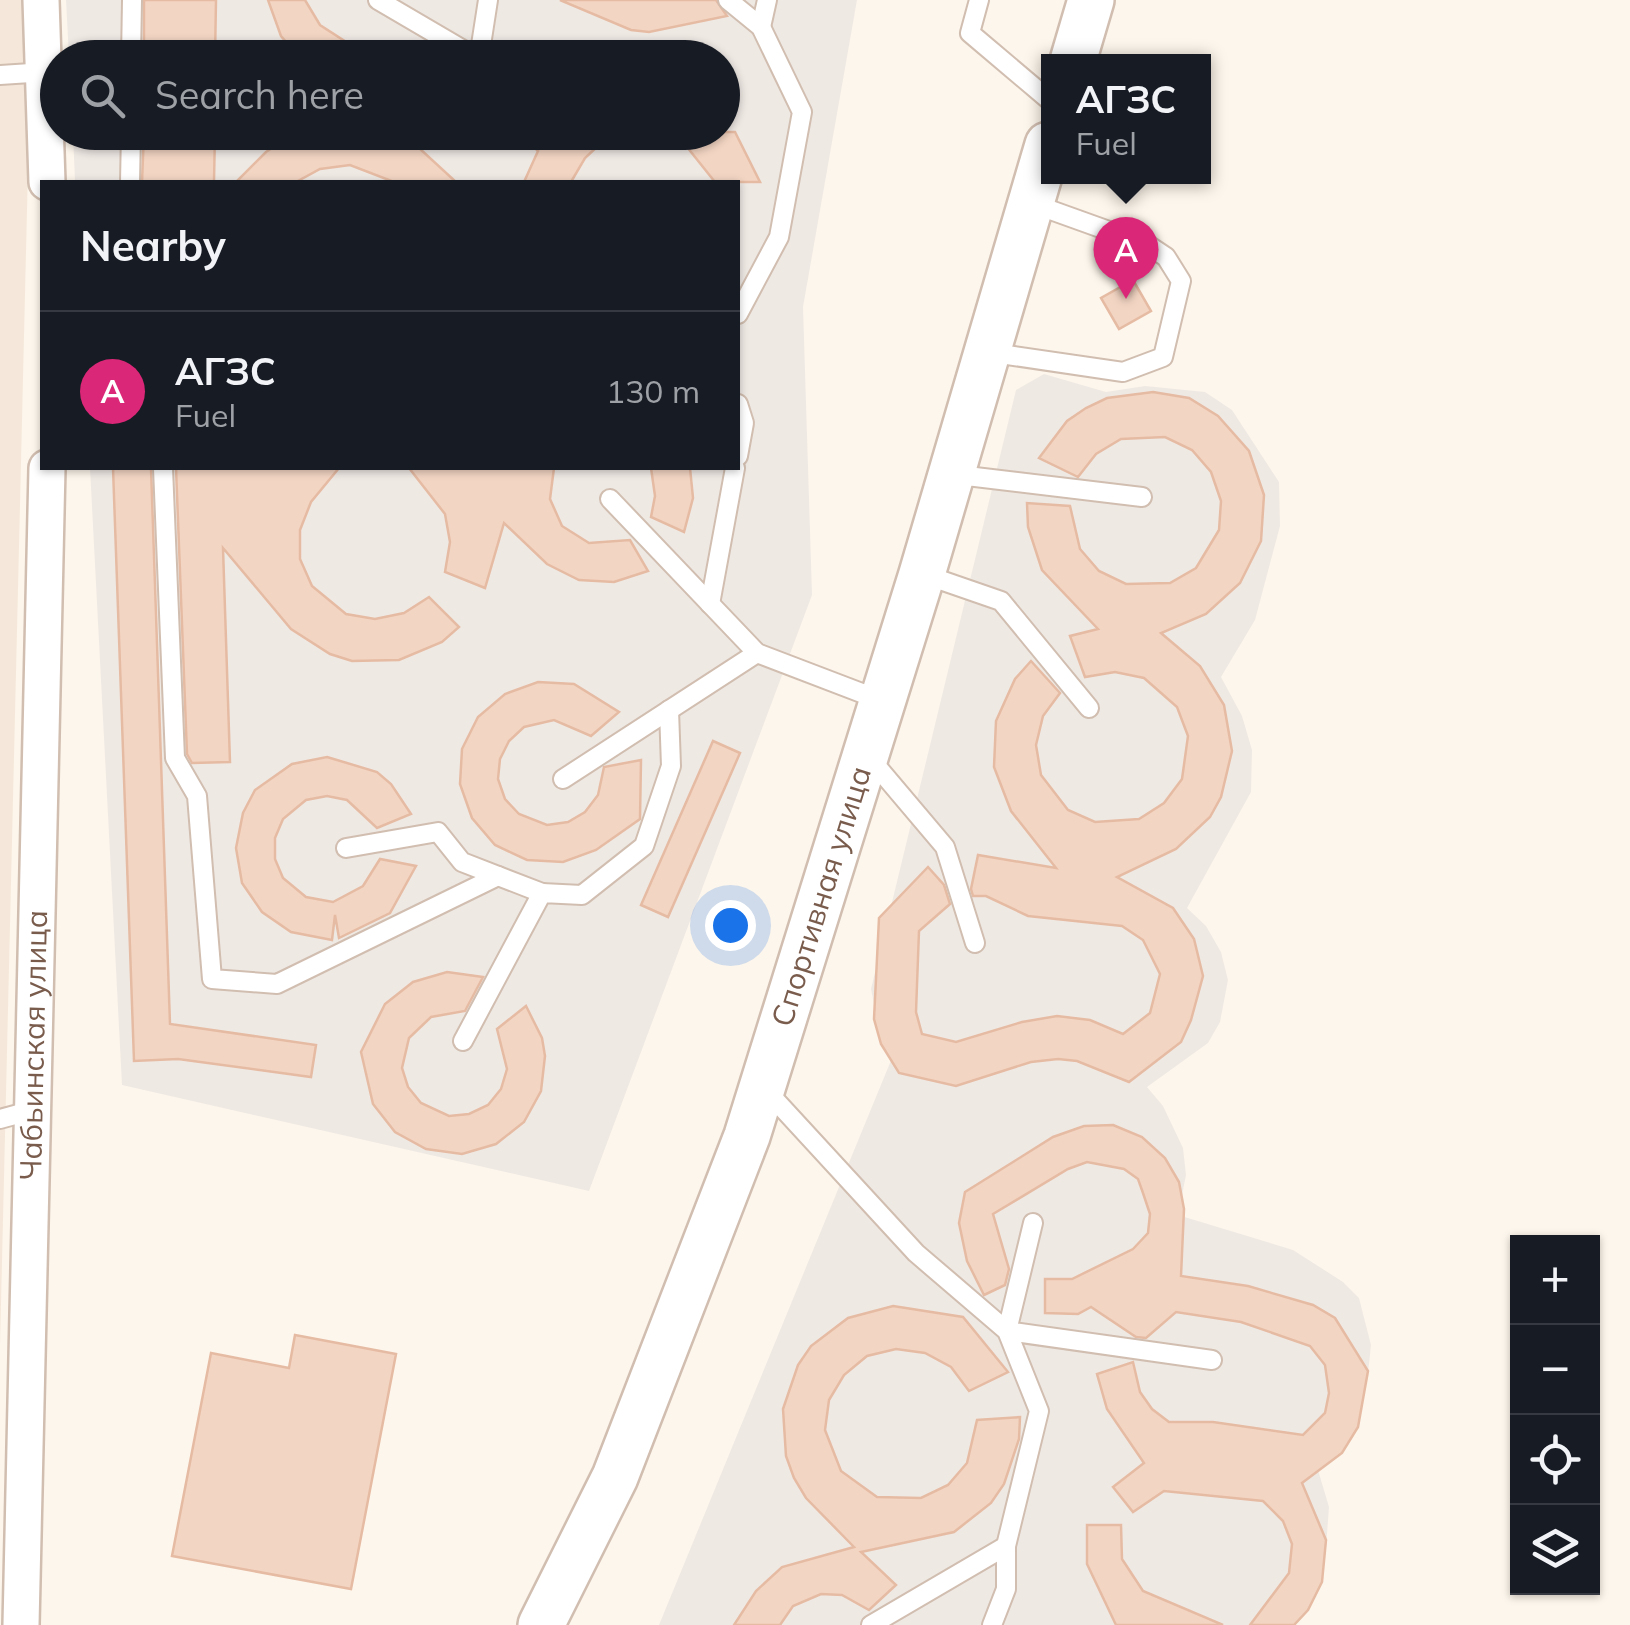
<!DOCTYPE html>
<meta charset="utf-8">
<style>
:root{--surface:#171b24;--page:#20242c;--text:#f1f3f6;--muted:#9ea1a6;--line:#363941;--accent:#db2777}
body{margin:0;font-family:Mulish,sans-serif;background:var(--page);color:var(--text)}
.controls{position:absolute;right:30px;bottom:30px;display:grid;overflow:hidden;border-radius:0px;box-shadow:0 2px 8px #0004}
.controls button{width:90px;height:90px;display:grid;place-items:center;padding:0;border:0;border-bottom:2px solid var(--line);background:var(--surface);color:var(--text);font:50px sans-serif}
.you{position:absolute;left:730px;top:925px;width:35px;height:35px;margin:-25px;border:8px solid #fff;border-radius:50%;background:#1a73e8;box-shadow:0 0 0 15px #1a73e833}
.badge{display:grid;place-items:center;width:65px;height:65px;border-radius:50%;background:var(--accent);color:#fff;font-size:32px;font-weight:700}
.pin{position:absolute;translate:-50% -82px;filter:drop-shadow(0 2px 5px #0008)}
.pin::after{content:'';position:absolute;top:52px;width:35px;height:30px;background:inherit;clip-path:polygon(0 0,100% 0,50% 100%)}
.popup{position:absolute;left:1041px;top:54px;width:170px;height:130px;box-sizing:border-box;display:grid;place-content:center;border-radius:0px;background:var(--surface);filter:drop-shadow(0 2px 8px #0005);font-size:32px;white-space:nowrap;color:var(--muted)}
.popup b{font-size:38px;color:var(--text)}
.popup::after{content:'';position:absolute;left:50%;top:100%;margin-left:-20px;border:20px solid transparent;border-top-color:var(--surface)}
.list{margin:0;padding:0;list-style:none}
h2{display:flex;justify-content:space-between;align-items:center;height:130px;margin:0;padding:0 40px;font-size:42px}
h2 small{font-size:32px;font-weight:400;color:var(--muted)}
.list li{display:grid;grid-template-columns:65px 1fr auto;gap:30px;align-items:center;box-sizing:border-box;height:160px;padding:0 40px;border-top:2px solid var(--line)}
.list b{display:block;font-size:38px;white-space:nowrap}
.list p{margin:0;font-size:32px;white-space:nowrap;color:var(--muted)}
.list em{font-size:32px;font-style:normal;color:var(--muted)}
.icon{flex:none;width:55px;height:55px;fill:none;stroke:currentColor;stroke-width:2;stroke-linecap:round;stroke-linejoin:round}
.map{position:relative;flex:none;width:1630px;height:1625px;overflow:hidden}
.search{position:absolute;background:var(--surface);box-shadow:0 2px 8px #0004;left:40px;top:40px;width:700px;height:110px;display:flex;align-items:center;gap:25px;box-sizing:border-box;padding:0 35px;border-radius:55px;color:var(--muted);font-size:38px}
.panel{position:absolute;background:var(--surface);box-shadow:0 2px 8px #0004;left:40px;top:180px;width:700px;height:290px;border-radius:0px}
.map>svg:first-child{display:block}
.residential{fill:#f5e8da}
.industrial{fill:#efe9e4}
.building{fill:#f3d5c3;stroke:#e6bba3;stroke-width:2.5}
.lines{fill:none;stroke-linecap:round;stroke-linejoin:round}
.service-casing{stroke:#d1beb0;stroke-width:22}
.minor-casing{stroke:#d1beb0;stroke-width:40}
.tertiary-casing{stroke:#d1beb0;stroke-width:50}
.service{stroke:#fff;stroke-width:18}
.minor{stroke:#fff;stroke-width:35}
.tertiary{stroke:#fff;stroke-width:45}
.labels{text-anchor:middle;stroke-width:9;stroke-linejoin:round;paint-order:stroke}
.street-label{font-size:30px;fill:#7a5c4d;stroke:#fffaf3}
</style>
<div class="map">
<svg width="1630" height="1625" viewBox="0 0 1630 1625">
<rect width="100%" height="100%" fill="#fdf6ec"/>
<path class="residential" d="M 0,0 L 22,0 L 29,126 L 0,1346 Z"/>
<g class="industrial">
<path d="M 66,0 L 857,0 L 803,307 L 812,595 L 589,1191 L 122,1085 L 90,468 L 738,468 L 738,182 L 75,182 L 73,133 L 722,132 L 722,58 L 69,57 Z"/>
<path d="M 1044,374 L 1106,392 L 1145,386 L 1205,392 L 1232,410 L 1279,482 L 1280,526 L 1255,620 L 1221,677 L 1242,716 L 1252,750 L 1251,792 L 1187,908 L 1206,926 L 1221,952 L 1228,980 L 1220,1022 L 1208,1043 L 1147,1087 L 1163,1106 L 1183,1148 L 1186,1175 L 1178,1215 L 1293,1250 L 1343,1282 L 1359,1298 L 1371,1345 L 1368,1373 L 1318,1470 L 1329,1507 L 1326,1548 L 1317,1568 L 1264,1625 L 659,1625 L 892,1058 L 881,1039 L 871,989 L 1016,390 Z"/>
</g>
<g class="building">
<path d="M 144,0 L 216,0 L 215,58 L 144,58 Z"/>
<path d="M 268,0 L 305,0 L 320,25 L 371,58 L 300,58 L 281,36 Z"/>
<path d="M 560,0 L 716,0 L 727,16 L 649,32 L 631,30 Z"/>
<path d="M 144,132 L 215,132 L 214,182 L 142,182 Z"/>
<path d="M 297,132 L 392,132 L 418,147 L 456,182 L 394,182 L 350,165 L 320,169 L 296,182 L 236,182 L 266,152 Z"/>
<path d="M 519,132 L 613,132 L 585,158 L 571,182 L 524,182 L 538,151 Z"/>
<path d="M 675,132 L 735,132 L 760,182 L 715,182 Z"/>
<path d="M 1133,280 L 1151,311 L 1119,329 L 1101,298 Z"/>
<path d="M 1153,392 L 1189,398 L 1218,416 L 1249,451 L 1264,495 L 1261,541 L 1240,583 L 1206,614 L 1161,633 L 1200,666 L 1224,705 L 1232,751 L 1221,797 L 1210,817 L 1176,849 L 1117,877 L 1173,908 L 1194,939 L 1203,976 L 1191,1020 L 1181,1042 L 1129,1082 L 1077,1061 L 1058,1059 L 1031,1062 L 956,1086 L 899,1073 L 881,1044 L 874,1019 L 879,918 L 928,867 L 944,885 L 950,904 L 919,931 L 916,1012 L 922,1034 L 956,1042 L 1022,1022 L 1057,1016 L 1090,1020 L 1123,1034 L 1150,1013 L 1160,974 L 1143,940 L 1122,926 L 1028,916 L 986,896 L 973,896 L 971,889 L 978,855 L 1056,868 L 1011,811 L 994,767 L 996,721 L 1015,679 L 1031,661 L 1060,693 L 1043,716 L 1036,745 L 1041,775 L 1068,810 L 1095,822 L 1139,819 L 1164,803 L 1182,779 L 1188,736 L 1177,707 L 1144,678 L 1115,672 L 1085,677 L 1070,636 L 1098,629 L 1042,570 L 1028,527 L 1027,503 L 1070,506 L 1080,549 L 1099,571 L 1126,584 L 1170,583 L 1196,568 L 1219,530 L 1221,501 L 1211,472 L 1192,450 L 1165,437 L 1121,439 L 1096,454 L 1078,477 L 1039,458 L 1067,421 L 1086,408 L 1107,398 Z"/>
<path d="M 113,468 L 151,468 L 170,1024 L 316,1045 L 311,1077 L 178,1059 L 134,1061 Z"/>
<path d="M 176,468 L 339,468 L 311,502 L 300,530 L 300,559 L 312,586 L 346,614 L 375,619 L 404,613 L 429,597 L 459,627 L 442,642 L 399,660 L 352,661 L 330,654 L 291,629 L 223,548 L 230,762 L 192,763 L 187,754 Z"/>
<path d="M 409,468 L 554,468 L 550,499 L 562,526 L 589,543 L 630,540 L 648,571 L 614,582 L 579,580 L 547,564 L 504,523 L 485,588 L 445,572 L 450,542 L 445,514 Z"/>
<path d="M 651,468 L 690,468 L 693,498 L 684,532 L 651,517 L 655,496 Z"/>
<path d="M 538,682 L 574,684 L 619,712 L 591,736 L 554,720 L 524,727 L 509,741 L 500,759 L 498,779 L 505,799 L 519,814 L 547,825 L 568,822 L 585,812 L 598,795 L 604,767 L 641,760 L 640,819 L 596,850 L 563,862 L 527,860 L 495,845 L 472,818 L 460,784 L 462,749 L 478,717 L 505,694 Z"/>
<path d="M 713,741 L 740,753 L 668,917 L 641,905 Z"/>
<path d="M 327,757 L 377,772 L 391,784 L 411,814 L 377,828 L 347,800 L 327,796 L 306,800 L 283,819 L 275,838 L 275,859 L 283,878 L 306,897 L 333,902 L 363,886 L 380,859 L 416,866 L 390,913 L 339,938 L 335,915 L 332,940 L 291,932 L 262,912 L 242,883 L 236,848 L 243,813 L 255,790 L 292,764 Z"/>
<path d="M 447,972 L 483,977 L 465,1011 L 431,1017 L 409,1038 L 402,1068 L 408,1087 L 421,1103 L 449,1116 L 469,1114 L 488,1105 L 501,1089 L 507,1069 L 497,1029 L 526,1006 L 542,1038 L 545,1056 L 541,1091 L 524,1122 L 496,1144 L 462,1154 L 426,1149 L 395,1132 L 373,1104 L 361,1052 L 385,1004 L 413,982 Z"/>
<path d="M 1113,1125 L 1142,1137 L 1165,1158 L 1179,1182 L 1184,1209 L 1181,1276 L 1248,1286 L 1313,1305 L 1335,1318 L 1368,1371 L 1358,1427 L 1342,1453 L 1302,1483 L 1326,1540 L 1322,1582 L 1308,1610 L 1294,1625 L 1250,1625 L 1289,1573 L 1292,1544 L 1283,1521 L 1263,1501 L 1164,1491 L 1133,1512 L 1113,1487 L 1144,1463 L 1107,1409 L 1097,1374 L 1133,1362 L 1140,1392 L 1152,1409 L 1169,1422 L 1213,1422 L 1303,1435 L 1325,1413 L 1329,1393 L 1325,1365 L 1310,1346 L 1241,1322 L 1176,1312 L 1146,1338 L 1136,1337 L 1091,1307 L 1078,1314 L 1045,1313 L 1045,1279 L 1072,1279 L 1133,1249 L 1148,1233 L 1150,1214 L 1143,1193 L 1138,1179 L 1124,1169 L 1087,1162 L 1068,1169 L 993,1214 L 1009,1269 L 1005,1285 L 984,1295 L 967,1261 L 959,1223 L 965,1192 L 1053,1137 L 1084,1126 Z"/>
<path d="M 893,1306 L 963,1317 L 1008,1372 L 969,1391 L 951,1367 L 925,1353 L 896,1349 L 867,1356 L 844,1375 L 829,1400 L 825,1430 L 841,1471 L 877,1497 L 921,1498 L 948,1485 L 967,1463 L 977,1420 L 1020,1417 L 1019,1439 L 1004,1484 L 991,1503 L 954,1532 L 861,1552 L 896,1585 L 869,1610 L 842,1595 L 821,1594 L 793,1606 L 780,1625 L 734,1625 L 756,1591 L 782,1567 L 854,1547 L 806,1498 L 794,1478 L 786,1456 L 783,1409 L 798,1365 L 811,1346 L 848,1318 Z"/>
<path d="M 295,1335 L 396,1354 L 351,1589 L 172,1556 L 211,1353 L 289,1368 Z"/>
<path d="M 1087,1525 L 1121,1525 L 1122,1559 L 1143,1591 L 1223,1625 L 1116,1625 L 1087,1564 Z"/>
</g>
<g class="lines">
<g class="service-casing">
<g id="service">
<path d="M 378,0 L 477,58"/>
<path d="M 728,0 L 761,27 L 802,112 L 779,237 L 738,314"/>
<path d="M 979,0 L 970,33 L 1048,99"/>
<path d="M 761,27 L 767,0"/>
<path d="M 131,58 L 132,0"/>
<path d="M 479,58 L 488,0"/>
<path d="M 0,75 L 46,72"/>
<path d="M 130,182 L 131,132"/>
<path d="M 987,352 L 1123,372 L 1163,357 L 1181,281 L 1166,257 L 1148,245 L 1031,203"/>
<path d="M 738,404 L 744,423 L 738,456"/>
<path d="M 163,468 L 175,758 L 197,796 L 212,979 L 277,984 L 498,876"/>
<path d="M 950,474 L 1142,497"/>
<path d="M 610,499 L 757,653 L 880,700"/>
<path d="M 923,574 L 1001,601 L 1089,708"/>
<path d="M 710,604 L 735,468"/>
<path d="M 868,756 L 945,847 L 975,943"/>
<path d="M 563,779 L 757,653"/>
<path d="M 346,848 L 438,832 L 462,862 L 542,893"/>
<path d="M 463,1041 L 542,893 L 582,895 L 644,846 L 671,766 L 669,710"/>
<path d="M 766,1090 L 916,1253 L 1007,1331 L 1039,1411 L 1006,1546 L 1006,1589 L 992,1625"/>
<path d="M 0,1119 L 33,1110"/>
<path d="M 1033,1223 L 1007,1331 L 1212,1360"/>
<path d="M 871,1625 L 1006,1546"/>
</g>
</g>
<g class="minor-casing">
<g id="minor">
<path d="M 41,0 L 47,182"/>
<path id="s1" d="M 21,1625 L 47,468"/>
</g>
</g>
<g class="tertiary-casing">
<g id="tertiary">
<path d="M 1073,61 L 1091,0"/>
<path id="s2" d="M 541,1625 L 615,1477 L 747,1136 L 922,574 L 1048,145"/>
</g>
</g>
<use href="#service" class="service"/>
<use href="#minor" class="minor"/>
<use href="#tertiary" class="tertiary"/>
</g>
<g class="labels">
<g class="street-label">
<text dy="10" stroke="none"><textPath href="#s2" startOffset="782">Спортивная улица</textPath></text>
<text dy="10" stroke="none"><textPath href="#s1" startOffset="580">Чабьинская улица</textPath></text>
</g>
</g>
</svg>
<div class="controls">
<button>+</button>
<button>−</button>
<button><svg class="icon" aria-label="locate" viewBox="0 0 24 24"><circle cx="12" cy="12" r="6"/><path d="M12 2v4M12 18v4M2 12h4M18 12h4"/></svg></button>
<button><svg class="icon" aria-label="layers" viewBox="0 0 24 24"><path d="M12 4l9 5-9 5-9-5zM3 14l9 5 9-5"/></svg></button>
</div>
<div class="you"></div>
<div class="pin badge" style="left:1126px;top:299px">A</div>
<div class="popup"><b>АГЗС</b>Fuel</div>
<div class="search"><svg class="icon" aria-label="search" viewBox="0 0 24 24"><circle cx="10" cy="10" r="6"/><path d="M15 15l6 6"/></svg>Search here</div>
<section class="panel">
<h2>Nearby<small></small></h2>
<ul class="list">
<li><span class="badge">A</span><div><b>АГЗС</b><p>Fuel</p></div><em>130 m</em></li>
</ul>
</section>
</div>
